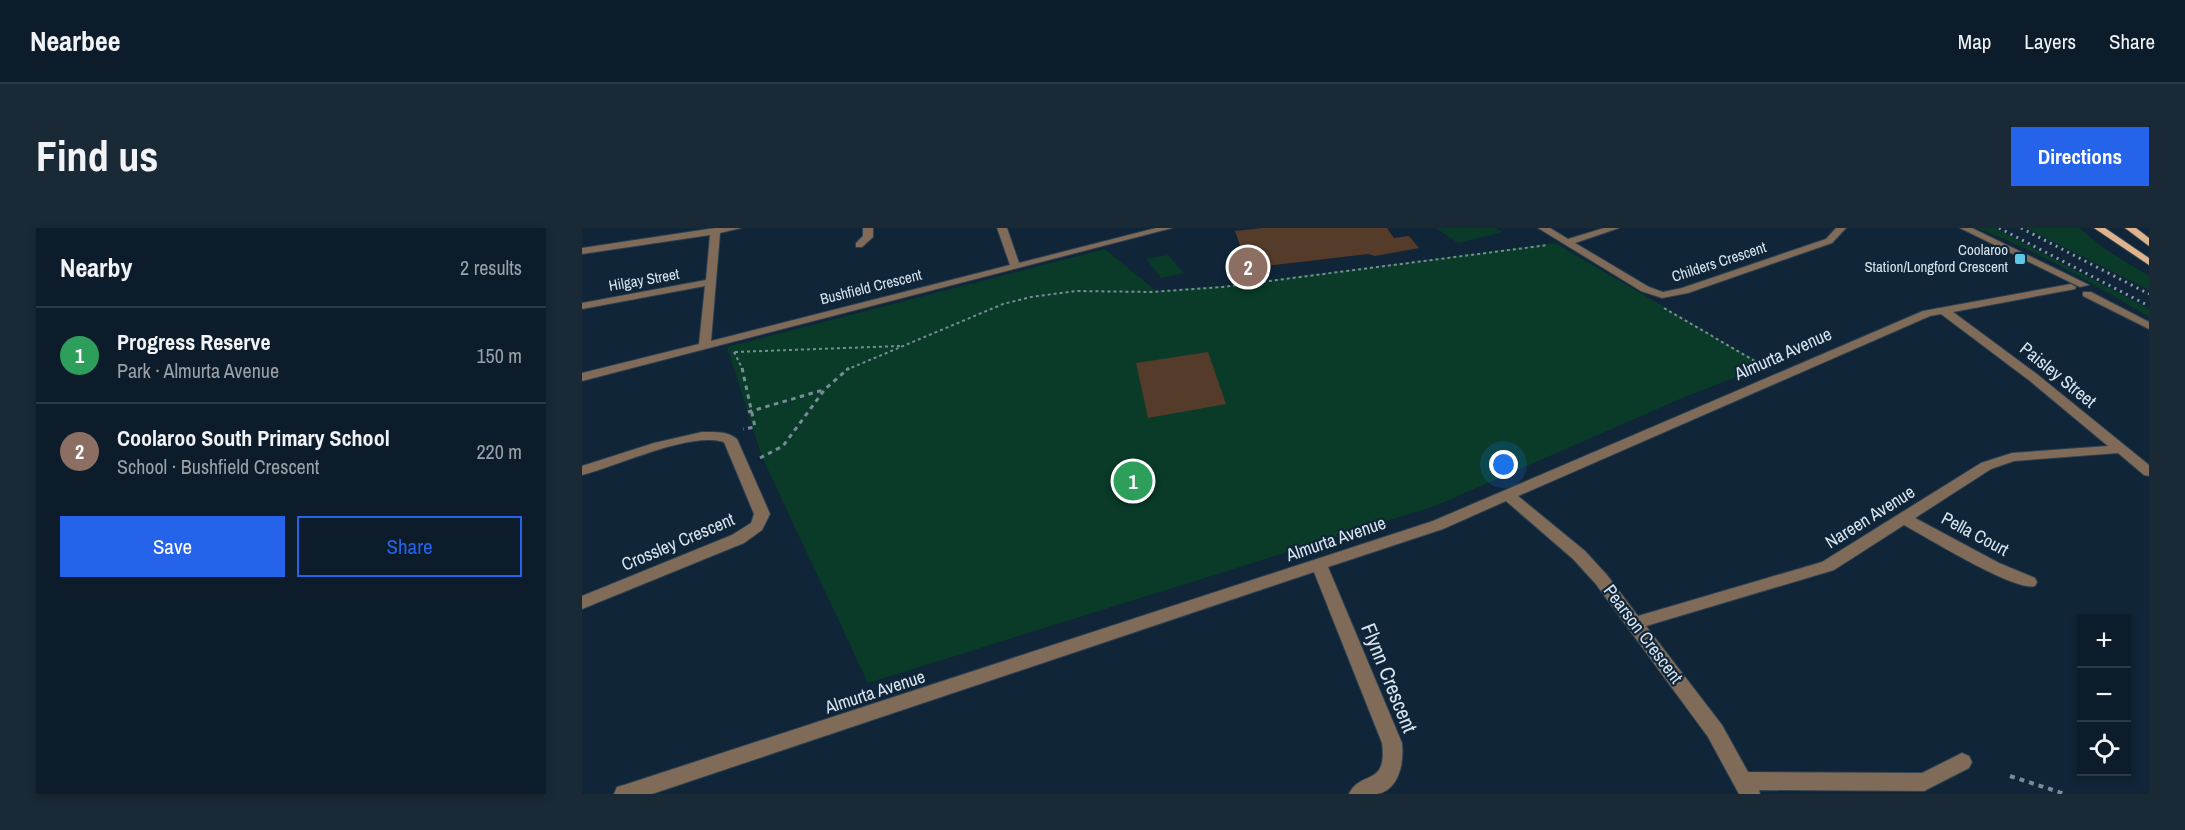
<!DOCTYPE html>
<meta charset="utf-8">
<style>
:root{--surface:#0c1c2a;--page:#1a2936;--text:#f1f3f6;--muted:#9aa1a8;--line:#2c3a47;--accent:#2563eb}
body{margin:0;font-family:"Archivo Narrow",sans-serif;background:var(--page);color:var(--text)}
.controls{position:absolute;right:18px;bottom:18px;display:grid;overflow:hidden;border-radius:0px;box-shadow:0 3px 9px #0003}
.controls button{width:54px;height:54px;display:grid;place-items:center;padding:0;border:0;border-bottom:2px solid var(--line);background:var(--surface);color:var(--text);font:30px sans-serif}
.you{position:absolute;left:922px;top:237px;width:21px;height:21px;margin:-15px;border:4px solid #fff;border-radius:50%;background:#1a73e8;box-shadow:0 0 0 9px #1a73e833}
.badge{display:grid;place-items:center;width:39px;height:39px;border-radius:50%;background:var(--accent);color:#fff;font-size:20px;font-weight:700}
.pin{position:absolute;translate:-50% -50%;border:3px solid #fff;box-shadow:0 2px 6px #0006}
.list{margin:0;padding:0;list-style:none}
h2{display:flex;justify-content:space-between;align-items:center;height:78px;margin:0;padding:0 24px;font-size:26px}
h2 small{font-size:20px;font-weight:400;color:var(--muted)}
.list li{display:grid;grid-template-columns:39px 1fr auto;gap:18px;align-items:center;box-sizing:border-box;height:96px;padding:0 24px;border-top:2px solid var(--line)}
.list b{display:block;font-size:22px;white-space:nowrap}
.list p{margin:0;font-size:20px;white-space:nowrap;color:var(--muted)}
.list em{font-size:20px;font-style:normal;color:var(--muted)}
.actions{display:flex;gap:12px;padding:18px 24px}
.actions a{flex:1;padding:14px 0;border:2px solid var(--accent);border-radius:0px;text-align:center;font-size:21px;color:var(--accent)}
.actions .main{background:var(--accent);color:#fff}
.icon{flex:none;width:33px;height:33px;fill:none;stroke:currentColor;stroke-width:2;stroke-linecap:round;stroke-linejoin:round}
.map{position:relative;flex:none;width:1567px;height:566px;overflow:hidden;border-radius:0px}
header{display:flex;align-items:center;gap:36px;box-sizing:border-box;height:84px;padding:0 30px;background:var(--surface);border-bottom:2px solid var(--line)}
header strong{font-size:28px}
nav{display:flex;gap:33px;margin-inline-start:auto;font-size:21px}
.intro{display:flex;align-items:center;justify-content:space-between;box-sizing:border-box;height:144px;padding:0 36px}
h1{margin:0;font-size:42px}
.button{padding:15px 27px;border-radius:0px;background:var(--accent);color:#fff;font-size:21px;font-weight:700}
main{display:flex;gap:36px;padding:0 36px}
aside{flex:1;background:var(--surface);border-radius:0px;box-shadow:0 3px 9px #0003}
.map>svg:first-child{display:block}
.green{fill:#093b28}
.building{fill:#543b2a}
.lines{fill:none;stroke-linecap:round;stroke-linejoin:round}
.minor-casing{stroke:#2c4052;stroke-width:2}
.major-casing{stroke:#2c4052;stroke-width:2}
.path-far2{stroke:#798a99;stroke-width:2;stroke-dasharray:3 3;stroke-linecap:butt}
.path-far1{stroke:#798a99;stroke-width:3;stroke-dasharray:4.5 4.5;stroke-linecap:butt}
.path{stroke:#798a99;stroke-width:4;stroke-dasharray:5 5;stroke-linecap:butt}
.minor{fill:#806b59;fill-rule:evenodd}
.major{fill:#dfb38d;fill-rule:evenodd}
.rail{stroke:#8c9cab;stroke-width:3;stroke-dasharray:2 4.5;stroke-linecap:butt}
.poi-dot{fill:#5dc7e8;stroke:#102538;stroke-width:2}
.labels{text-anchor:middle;stroke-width:4.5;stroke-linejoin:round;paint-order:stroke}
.far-poi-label{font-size:15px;fill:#d7e4f0;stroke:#102538;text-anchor:end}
.far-street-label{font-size:15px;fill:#d7e4f0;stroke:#102538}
.street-label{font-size:18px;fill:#d7e4f0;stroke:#102538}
.near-street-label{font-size:21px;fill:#d7e4f0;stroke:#102538}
</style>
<header>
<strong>Nearbee</strong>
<nav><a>Map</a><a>Layers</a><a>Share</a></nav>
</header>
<div class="intro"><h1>Find us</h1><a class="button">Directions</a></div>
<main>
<aside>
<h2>Nearby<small>2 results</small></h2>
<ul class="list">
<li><span class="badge" style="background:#2e9e5b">1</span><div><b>Progress Reserve</b><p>Park · Almurta Avenue</p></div><em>150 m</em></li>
<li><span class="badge" style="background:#8d6e63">2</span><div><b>Coolaroo South Primary School</b><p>School · Bushfield Crescent</p></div><em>220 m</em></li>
</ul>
<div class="actions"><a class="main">Save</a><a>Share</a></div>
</aside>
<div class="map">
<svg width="1567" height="566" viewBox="0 0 1567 566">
<rect width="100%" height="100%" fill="#102538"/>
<g class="green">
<path d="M 854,0 L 914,0 L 920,4 L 876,15 Z"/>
<path d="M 1394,0 L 1413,0 L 1567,81 L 1567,89 C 1511,56 1456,22 1394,0 Z"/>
<path d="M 1444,0 L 1497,0 L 1523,21 L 1567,48 L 1567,62 Z"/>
<path d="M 973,15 L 1183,138 L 1105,168 L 853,278 L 286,455 L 180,229 L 145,119 L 523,21 L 574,63 L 647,57 Z"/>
<path d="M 586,27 L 602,45 L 579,50 L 564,31 Z"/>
</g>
<g class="building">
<path d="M 680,0 L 805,0 L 812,10 L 827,8 L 837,20 L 793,28 L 786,26 L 666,40 L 653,3 Z"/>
<path d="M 626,124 L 644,176 L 566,190 L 554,135 Z"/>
</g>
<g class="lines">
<g class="minor-casing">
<g id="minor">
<path d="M 133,0 L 159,0 L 138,5 L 129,113 L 428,37 L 415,0 L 425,0 L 437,35 L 574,0 L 590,0 L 0,153 L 0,145 L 117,116 L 123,58 L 0,81 L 0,75 L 124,52 L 128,7 L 0,26 L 0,20 Z"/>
<path d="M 281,0 L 291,0 L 291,9 L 280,19 L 274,19 L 274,15 L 281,8 Z"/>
<path d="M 956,0 L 968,0 L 986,11 L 1022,0 L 1037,0 L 993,15 L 1067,59 L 1081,64 L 1100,60 L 1244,11 L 1254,0 L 1264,0 L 1250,15 L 1106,65 L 1080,70 L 1059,63 Z"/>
<path d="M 1378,0 L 1390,0 L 1507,57 L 1498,59 Z"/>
<path d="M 1489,56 L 1494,59 L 1493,61 L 1371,84 L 1456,147 L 1567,237 L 1567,248 L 1562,247 L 1536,225 L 1432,233 L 1409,241 L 1333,290 L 1417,335 L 1453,350 L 1455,354 L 1453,358 C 1433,364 1344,309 1322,297 L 1252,342 L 1064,398 L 1140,497 L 1166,544 L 1340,545 L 1380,525 L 1387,528 L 1390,534 L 1387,540 L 1342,563 L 1177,562 L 1178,566 L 1157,566 L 1126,509 L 1013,355 L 991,331 L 924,273 L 861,301 L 746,339 L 820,515 C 822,533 818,562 795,566 C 786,566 776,566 767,566 C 778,542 806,559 800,515 L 732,344 L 70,566 L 32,566 L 35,559 L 42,557 L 851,293 L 1341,83 ZM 1359,86 L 1448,153 L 1526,218 L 1430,225 L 1399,235 L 1240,334 L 1056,388 L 1025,347 L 1003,323 L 936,268 L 1348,88 Z"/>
<path d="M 1501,64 L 1509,64 L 1567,94 L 1567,101 L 1501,68 Z"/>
<path d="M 120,204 C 132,204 146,203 155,211 L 188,286 L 180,302 L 162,315 L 0,381 L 0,368 L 150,307 L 169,295 L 172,286 L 142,214 C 108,203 36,238 0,247 L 0,238 L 72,215 Z"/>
</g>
</g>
<g class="major-casing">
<g id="major">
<path d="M 1512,0 L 1523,0 L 1567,30 L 1567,37 Z"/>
<path d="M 1543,0 L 1554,0 L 1567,10 L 1567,18 Z"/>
</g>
</g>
<g class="path-far2">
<path d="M 1082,80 L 1183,139"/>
<path d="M 152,124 L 161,142"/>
<path d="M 153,124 L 318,118"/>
<path d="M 264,142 L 421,76 L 449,69 L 494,63 L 569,64 L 641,59 L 966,17"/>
</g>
<g class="path-far1">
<path d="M 160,140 L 173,199 L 161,201"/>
<path d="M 166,184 L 241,162"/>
<path d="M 178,230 L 201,218 L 243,161 L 267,140"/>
</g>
<path class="path" d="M 1428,548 L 1483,566"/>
<use href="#minor" class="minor"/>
<use href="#major" class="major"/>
<g class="rail">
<path d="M 1417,0 L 1567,78"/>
<path d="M 1439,0 L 1567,66"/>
</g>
</g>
<rect class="poi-dot" x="1432" y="25" width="12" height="12" rx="3"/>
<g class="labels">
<g class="far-poi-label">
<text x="1426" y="27">Coolaroo<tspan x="1426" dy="17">Station/Longford Crescent</tspan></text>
</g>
<g class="far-street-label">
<text transform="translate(1137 34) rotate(-18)" y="5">Childers Crescent</text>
<text transform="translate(62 52) rotate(-10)" y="5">Hilgay Street</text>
<text transform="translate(289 59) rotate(-14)" y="5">Bushfield Crescent</text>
</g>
<g class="street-label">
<text transform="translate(1201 126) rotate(-24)" y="6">Almurta Avenue</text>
<text transform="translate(1476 147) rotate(39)" y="6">Paisley Street</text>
<text transform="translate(1288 289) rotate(-32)" y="6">Nareen Avenue</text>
<text transform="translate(1393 306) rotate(28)" y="6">Pella Court</text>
<text transform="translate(754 311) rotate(-19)" y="6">Almurta Avenue</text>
<text transform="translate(96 314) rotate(-23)" y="6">Crossley Crescent</text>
<text transform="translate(1061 406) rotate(53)" y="6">Pearson Crescent</text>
<text transform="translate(293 464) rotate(-18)" y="6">Almurta Avenue</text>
</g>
<g class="near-street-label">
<text transform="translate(807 450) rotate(68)" y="7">Flynn Crescent</text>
</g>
</g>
</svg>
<div class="controls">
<button>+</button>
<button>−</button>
<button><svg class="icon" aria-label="locate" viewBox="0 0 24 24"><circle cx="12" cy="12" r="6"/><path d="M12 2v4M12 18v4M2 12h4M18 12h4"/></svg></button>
</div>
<div class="you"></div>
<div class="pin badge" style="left:551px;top:253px;background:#2e9e5b">1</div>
<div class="pin badge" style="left:666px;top:39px;background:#8d6e63">2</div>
</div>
</main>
